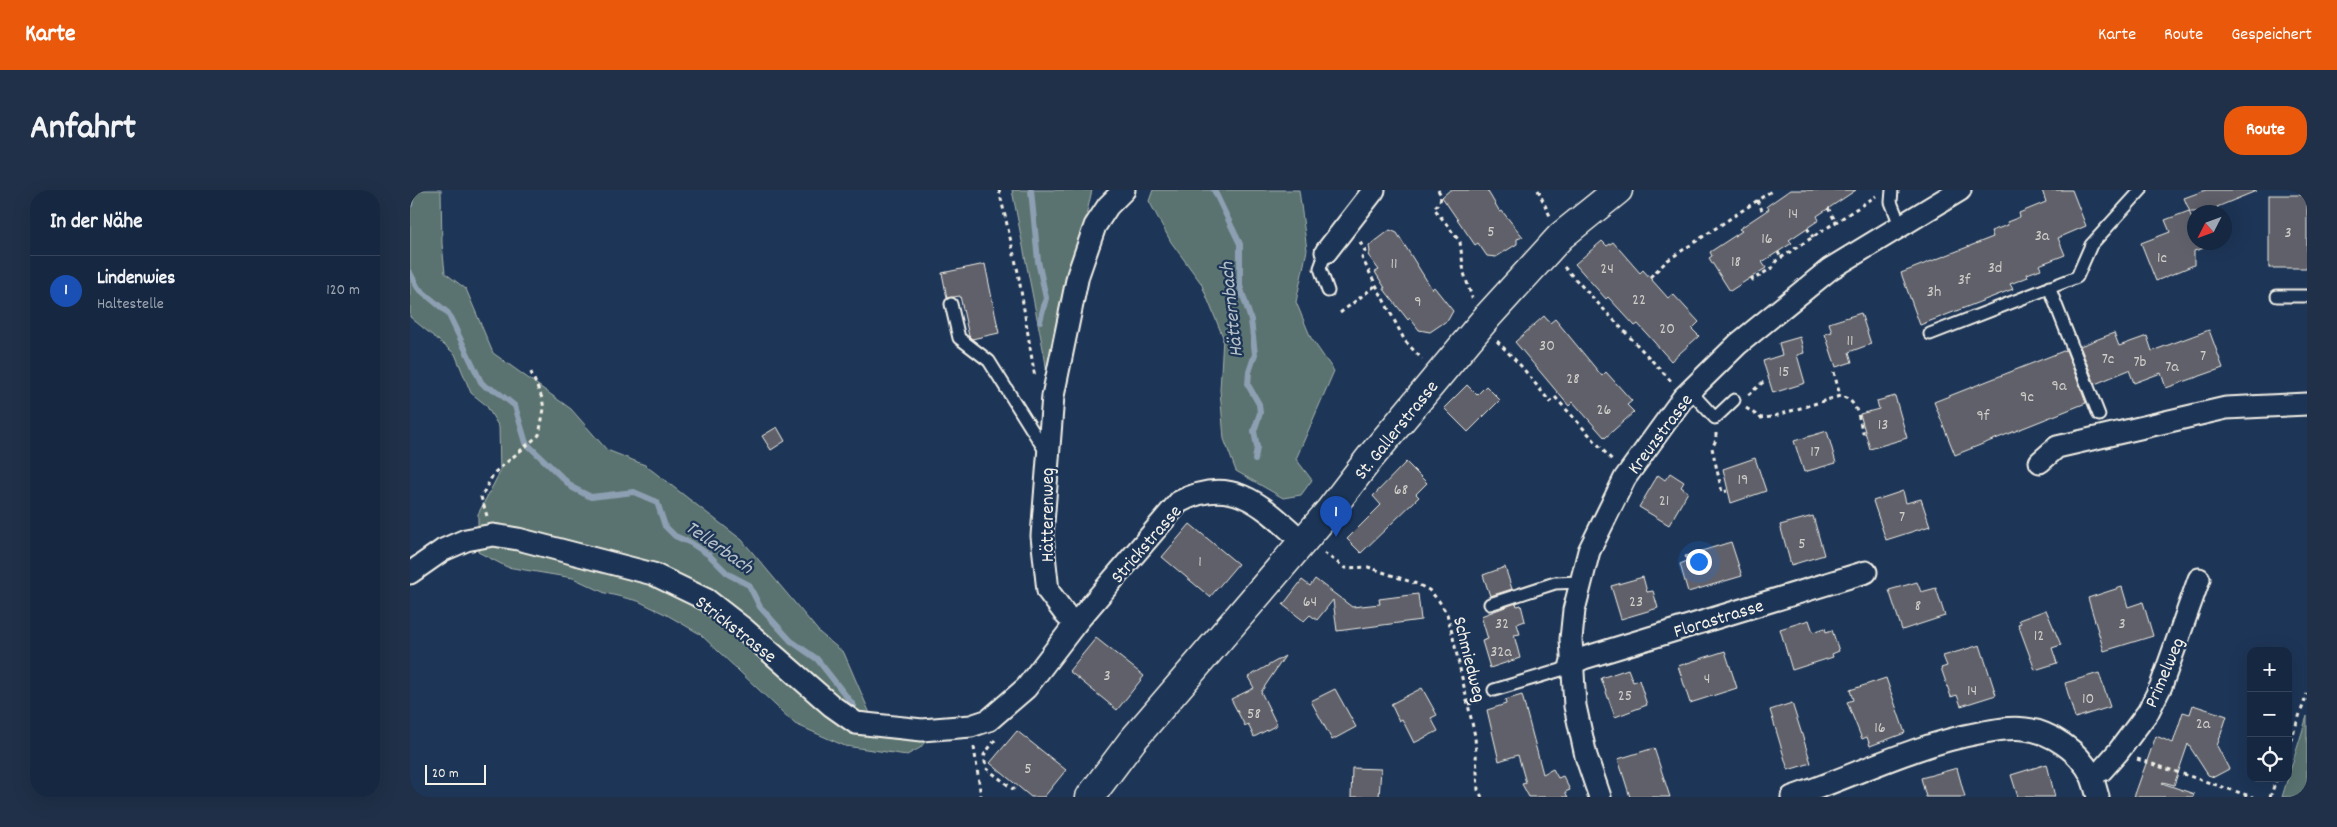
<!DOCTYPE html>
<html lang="de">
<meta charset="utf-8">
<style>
:root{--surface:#162841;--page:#1f3048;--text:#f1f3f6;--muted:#9ea6b1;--line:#35445a;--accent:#ea580c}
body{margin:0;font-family:Dekko,sans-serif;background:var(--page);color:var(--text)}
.controls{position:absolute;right:15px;bottom:15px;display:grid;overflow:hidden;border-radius:10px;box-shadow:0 5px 20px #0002}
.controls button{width:45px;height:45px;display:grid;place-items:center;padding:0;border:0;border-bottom:1px solid var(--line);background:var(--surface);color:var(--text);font:25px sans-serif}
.compass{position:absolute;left:1777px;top:15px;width:45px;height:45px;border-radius:50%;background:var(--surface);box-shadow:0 5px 20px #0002;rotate:228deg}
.scale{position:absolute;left:15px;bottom:12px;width:61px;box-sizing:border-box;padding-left:5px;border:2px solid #f4f1e8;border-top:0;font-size:14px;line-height:18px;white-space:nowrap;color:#f4f1e8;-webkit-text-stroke:4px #1d3557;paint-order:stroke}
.you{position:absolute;left:1288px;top:371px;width:18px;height:18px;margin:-12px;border:4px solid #fff;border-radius:50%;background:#1a73e8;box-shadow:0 0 0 8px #1a73e833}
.badge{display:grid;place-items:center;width:32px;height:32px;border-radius:50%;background:var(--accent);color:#fff;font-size:16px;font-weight:700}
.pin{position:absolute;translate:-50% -41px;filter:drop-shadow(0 1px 2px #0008)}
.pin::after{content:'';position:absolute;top:26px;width:18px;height:15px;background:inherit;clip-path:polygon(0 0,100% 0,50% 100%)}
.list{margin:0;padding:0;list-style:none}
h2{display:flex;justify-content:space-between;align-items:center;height:65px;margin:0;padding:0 20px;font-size:21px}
h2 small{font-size:16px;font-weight:400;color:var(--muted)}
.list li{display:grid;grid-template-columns:32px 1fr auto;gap:15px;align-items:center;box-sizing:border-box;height:70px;padding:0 20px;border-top:1px solid var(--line)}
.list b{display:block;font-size:19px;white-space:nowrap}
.list p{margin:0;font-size:16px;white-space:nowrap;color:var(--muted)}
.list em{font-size:16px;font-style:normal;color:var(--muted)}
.icon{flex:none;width:28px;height:28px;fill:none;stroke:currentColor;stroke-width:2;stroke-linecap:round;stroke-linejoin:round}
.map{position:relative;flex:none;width:1897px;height:607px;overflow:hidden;border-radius:20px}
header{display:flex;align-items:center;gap:30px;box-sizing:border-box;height:70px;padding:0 25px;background:var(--accent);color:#fff}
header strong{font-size:24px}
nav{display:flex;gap:28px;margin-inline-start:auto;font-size:18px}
.intro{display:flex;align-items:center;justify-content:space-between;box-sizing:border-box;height:120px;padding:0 30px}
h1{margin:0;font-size:35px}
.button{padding:12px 22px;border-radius:20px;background:var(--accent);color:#fff;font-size:18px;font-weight:700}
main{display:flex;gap:30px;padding:0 30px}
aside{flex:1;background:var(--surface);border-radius:20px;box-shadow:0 5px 20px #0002}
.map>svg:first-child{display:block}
.green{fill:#5a7370;stroke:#a7b2ac}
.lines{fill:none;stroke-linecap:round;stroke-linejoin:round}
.stream{stroke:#8d9fb2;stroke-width:6}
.building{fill:#5f6069;stroke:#f4f1e8}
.lane-casing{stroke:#f4f1e8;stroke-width:15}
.street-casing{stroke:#f4f1e8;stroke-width:25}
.secondary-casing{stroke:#f4f1e8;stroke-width:31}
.path{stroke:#f4f1e8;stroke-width:3;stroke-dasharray:4 4;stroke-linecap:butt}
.lane{stroke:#1d3557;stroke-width:11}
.street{stroke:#1d3557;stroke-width:21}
.secondary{stroke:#1d3557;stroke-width:28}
.labels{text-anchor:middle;stroke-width:4.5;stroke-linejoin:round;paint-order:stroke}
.number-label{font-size:16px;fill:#cfcdc8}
.street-label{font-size:19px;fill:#f4f1e8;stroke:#1d3557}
.water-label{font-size:20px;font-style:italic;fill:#b8c1c8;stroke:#1d3557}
</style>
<header>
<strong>Karte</strong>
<nav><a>Karte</a><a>Route</a><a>Gespeichert</a></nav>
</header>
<div class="intro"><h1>Anfahrt</h1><a class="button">Route</a></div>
<main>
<aside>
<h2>In der Nähe<small></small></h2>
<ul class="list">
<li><span class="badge" style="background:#1a4fb4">1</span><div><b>Lindenwies</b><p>Haltestelle</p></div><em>120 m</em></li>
</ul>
</aside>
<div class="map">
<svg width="1897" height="607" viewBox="0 0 1897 607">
<rect width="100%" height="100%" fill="#1d3557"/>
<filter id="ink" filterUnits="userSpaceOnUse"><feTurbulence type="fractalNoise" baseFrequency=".02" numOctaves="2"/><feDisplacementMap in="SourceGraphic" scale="10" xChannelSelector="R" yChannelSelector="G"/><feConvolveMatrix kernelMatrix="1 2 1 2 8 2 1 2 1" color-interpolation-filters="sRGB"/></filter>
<g filter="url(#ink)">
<g class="green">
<path d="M 0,0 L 31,0 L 32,54 L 35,83 L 56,99 L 83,163 L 161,219 L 197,260 L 235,275 L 332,350 L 410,443 L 434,463 L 465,535 L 520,546 L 510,558 L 497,565 L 435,556 L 385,534 L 290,444 L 257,425 L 228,411 L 195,403 L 163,388 L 97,377 L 68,362 L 68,324 L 90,282 L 89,237 L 76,215 L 61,203 L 45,164 L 0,127 Z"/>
<path d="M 602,0 L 682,0 L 638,193 L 635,169 Z"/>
<path d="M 743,0 L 889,0 L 897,60 L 886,112 L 901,148 L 924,181 L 886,269 L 902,290 L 891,305 L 873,308 L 826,281 L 814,249 L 810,200 L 813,147 L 791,93 L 761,52 L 739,11 Z"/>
<path d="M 1897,526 L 1897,607 L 1872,607 Z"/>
</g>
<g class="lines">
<g class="stream">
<path d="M 621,0 L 628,71 L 636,108 L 630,131"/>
<path d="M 804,0 L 830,54 L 830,96 L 841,130 L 845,164 L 839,182 L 838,195 L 849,214 L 850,223 L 844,241 L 847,257 L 845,270"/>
<path d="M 0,15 L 2,4 L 0,0"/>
<path d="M 0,83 L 8,98 L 38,123 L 71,192 L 76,197 L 85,200 L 105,216 L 116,253 L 163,298 L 181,307 L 224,302 L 247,312 L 255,336 L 265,346 L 281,353 L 299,365 L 318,384 L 339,395 L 350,417 L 381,451 L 407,469 L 444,516"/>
</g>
</g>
<g class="building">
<path d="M 1040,0 L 1077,0 L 1090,22 L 1092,21 L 1113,47 L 1107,49 L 1107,54 L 1086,67 L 1077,66 L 1068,53 L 1065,55 L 1032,7 Z"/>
<path d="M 1380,0 L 1446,0 L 1407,26 L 1409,30 L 1379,50 L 1382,53 L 1352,72 L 1356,78 L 1320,101 L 1299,68 L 1302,66 L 1300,62 L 1332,41 L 1329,39 L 1359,19 L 1357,16 Z"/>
<path d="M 1632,0 L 1662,0 L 1676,36 L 1648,48 L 1655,65 L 1629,75 L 1631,79 L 1617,84 L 1618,87 L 1600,94 L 1603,99 L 1510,135 L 1491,83 L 1583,47 L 1581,41 L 1598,35 L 1597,32 L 1610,27 L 1609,23 L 1636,12 Z"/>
<path d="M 1796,0 L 1846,0 L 1846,1 L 1807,17 L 1809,22 L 1780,22 L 1774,8 Z"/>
<rect x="1859" y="5" width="38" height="73"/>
<path d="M 1779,21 L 1784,34 L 1784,52 L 1792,52 L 1794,58 L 1784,61 L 1784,75 L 1746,91 L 1731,53 L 1760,42 L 1755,30 Z"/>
<path d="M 980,40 L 987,43 L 1022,99 L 1024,97 L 1043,121 L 1038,130 L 1020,142 L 1009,140 L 1000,128 L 998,130 L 973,98 L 975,98 L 965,82 L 969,80 L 958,65 L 960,62 L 959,56 Z"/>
<path d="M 1192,51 L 1197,56 L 1203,52 L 1230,83 L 1233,80 L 1258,108 L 1263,104 L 1289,132 L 1282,139 L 1289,146 L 1261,171 L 1228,134 L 1225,136 L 1198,107 L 1196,109 L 1165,74 Z"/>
<path d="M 575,74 L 589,143 L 562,149 L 559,146 L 550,106 L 537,108 L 532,83 Z"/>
<path d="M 1451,123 L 1461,154 L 1439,162 L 1442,172 L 1426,177 L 1415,144 L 1422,142 L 1419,133 Z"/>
<path d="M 1134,126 L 1140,133 L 1145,129 L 1192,186 L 1196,182 L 1222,211 L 1217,215 L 1224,222 L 1195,248 L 1163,212 L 1159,216 L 1105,152 Z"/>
<path d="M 1799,140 L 1813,178 L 1756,198 L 1751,183 L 1724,193 L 1719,180 L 1685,194 L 1670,156 L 1704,143 L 1709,156 L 1737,146 L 1742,161 Z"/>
<path d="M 1390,147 L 1394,163 L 1387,165 L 1395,193 L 1363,203 L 1353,171 L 1372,165 L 1369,153 Z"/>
<path d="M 1656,160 L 1676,213 L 1545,265 L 1524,212 Z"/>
<path d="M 1057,195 L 1067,205 L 1076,196 L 1090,210 L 1058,242 L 1034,218 Z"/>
<path d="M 1485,206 L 1497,248 L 1460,259 L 1450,224 L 1469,219 L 1467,211 Z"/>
<path d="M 367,237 L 375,251 L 361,260 L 352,246 Z"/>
<path d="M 1417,241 L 1426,273 L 1394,282 L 1384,251 Z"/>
<path d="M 1345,268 L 1356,301 L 1321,313 L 1313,279 Z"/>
<path d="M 996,272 L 1017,293 L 1006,304 L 1009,307 L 951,363 L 937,349 L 971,315 L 963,306 Z"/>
<path d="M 1260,283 L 1274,292 L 1271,297 L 1278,302 L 1259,335 L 1229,317 L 1248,285 L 1255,290 Z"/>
<path d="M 1493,301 L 1496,313 L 1511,309 L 1520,336 L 1476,350 L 1463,311 Z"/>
<path d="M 1403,326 L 1414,365 L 1381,375 L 1370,335 Z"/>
<path d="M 780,334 L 828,374 L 800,407 L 752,367 Z"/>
<path d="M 1321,352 L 1332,386 L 1278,402 L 1270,374 L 1277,371 L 1275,366 Z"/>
<path d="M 1095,377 L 1102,399 L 1080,406 L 1073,385 Z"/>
<path d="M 1233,387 L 1237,402 L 1243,401 L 1248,418 L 1211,429 L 1201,396 Z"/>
<path d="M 905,389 L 942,417 L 970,414 L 969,409 L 1008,404 L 1011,430 L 927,441 L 923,410 L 907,430 L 900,425 L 894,431 L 873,415 L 892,390 L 900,396 Z"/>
<path d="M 1507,392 L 1511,402 L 1526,398 L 1535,426 L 1492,440 L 1479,400 Z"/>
<path d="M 1712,397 L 1718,417 L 1733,412 L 1743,446 L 1694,461 L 1678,408 Z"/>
<path d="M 1106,413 L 1107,416 L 1111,415 L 1115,431 L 1107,434 L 1110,444 L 1104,445 L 1110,468 L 1080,478 L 1072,451 L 1078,449 L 1071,426 Z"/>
<path d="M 1636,420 L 1651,455 L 1642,458 L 1647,473 L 1625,480 L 1608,434 L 1611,433 L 1609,430 Z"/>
<path d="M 1399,430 L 1403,442 L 1415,438 L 1416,442 L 1422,440 L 1429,461 L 1422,464 L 1423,467 L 1382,480 L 1370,439 Z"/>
<path d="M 686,448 L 734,486 L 707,520 L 659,481 Z"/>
<path d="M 1570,455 L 1586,505 L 1551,516 L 1547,505 L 1541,507 L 1531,478 L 1537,476 L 1533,466 Z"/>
<path d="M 1315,461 L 1327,498 L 1280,513 L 1268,476 Z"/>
<path d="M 875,466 L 851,502 L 867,535 L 844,547 L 838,534 L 835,536 L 821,509 L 844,498 L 838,487 Z"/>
<path d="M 1218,479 L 1223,492 L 1229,490 L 1237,515 L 1205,527 L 1191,488 Z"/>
<path d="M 1689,483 L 1700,517 L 1665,528 L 1655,493 Z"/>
<path d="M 1476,488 L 1495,543 L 1460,556 L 1457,547 L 1452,549 L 1437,512 L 1443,510 L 1440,500 Z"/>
<path d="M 1012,498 L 1027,525 L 1021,528 L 1028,541 L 1004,553 L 992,529 L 989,531 L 981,514 Z"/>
<path d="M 925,499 L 946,537 L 922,550 L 901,511 Z"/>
<path d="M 1112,505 L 1133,584 L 1143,579 L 1148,588 L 1153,586 L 1160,600 L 1155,602 L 1158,607 L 1119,607 L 1112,594 L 1116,593 L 1108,565 L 1089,571 L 1077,520 L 1096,514 L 1095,510 Z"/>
<path d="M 1382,513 L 1401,573 L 1378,580 L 1360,520 Z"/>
<path d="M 1783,515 L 1817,526 L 1807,556 L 1819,579 L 1804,587 L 1798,585 L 1778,554 L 1764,595 L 1753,592 L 1752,593 L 1784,604 L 1783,607 L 1724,607 L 1746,546 L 1763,553 L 1773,522 L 1780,524 Z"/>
<path d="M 607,541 L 656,580 L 634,607 L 621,607 L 580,573 Z"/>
<path d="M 1244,558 L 1260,607 L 1220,607 L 1208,569 Z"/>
<path d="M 1637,574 L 1645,607 L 1608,607 L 1601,585 Z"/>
<path d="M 942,578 L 971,579 L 969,607 L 941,607 Z"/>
<path d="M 1547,578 L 1555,607 L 1516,607 L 1511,588 Z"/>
</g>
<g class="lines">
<g class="lane-casing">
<g id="lane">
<path d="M 1482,0 L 1481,12 L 1490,35"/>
<path d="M 916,62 L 910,78 L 918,101"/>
<path d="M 1639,97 L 1689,225"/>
<path d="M 1867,106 L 1897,106"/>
<path d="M 541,114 L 549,148 L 579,171 L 636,262"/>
<path d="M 1520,144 L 1667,87 L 1681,55 L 1731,0"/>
<path d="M 1280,201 L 1305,228 L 1324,210"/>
<path d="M 1080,414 L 1145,393 L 1171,392"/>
<path d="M 1084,500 L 1151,480 L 1161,474"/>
</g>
</g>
<g class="street-casing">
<g id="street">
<path d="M 916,62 L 964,0"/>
<path d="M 1630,272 L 1647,257 L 1816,218 L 1897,214"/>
<path d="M 0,383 L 33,360 L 56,350 L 83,345 L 108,349 L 243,384 L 297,410 L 333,438 L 422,516 L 446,533 L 512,540 L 561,536 L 579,530 L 616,498 L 666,433 L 656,425 L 638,401 L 632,346 L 643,206 L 668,85 L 685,36 L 698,16 L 714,0"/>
<path d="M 666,433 L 769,312 C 823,283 854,317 893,352"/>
<path d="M 1161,474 L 1174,468 L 1456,382"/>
<path d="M 1681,585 L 1692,580 L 1708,562 L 1738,522 L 1751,496 L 1789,389"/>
<path d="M 1190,607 L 1176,566 L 1165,516 L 1161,449 L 1164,420 L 1179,361 L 1215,288 L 1273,208 L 1328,154 L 1420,79 L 1550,0"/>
<path d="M 1382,607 C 1444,586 1504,555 1569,543 C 1584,540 1600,537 1615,539 C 1641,542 1669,561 1681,585 C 1684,592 1686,600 1688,607"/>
</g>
</g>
<g class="secondary-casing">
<path id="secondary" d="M 680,607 L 722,551 L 920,320 L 959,269 L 1078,126 L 1151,46 L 1208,0"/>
</g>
<g class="path">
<path d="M 589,0 L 608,82 L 625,188"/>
<path d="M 1028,0 L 1031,5 L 1030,12 L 1024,18 L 1050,52 L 1054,83 L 1062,108"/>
<path d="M 1128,0 L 1140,26"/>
<path d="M 1347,10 L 1352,20"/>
<path d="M 1418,18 L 1426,32"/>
<path d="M 1397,38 L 1403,47"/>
<path d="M 950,52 L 955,61 L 952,68 L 995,151 L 1012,169"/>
<path d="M 1368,62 L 1371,68"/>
<path d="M 1154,77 L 1262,192"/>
<path d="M 1240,87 L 1258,70 L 1363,0"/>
<path d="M 1341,87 L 1343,90 L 1363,77 L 1366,71 L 1466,6"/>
<path d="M 930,123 L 965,96"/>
<path d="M 1087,151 L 1112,177 L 1140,212 L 1145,207 L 1202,270"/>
<path d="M 1424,182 L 1430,206"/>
<path d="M 1338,205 L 1352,193 L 1357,191"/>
<path d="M 1336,218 L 1351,228 L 1361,227 L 1430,206 C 1448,210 1448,227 1453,243 L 1455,242"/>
<path d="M 1306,243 L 1306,250 L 1302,258 L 1312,302 L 1317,301"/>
<path d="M 77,326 L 71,307 L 84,283 L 129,245 L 134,219 L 132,208 L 120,180"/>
<path d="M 914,363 L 935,378 L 958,377 L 1007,394 L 1019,400 L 1029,411 L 1037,424 L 1042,443 L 1065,546 L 1068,600 L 1072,607"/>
<path d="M 1058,514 L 1073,510"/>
<path d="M 585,550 L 574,565 L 576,578 L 603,599 L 607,595"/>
<path d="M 564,557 L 571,607"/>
<path d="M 1878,558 L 1897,504"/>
<path d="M 1727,569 L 1843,607"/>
<path d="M 1860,607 L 1867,588"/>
</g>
<use href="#lane" class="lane"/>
<use href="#street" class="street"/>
<use href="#secondary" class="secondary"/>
</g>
</g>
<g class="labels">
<g class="number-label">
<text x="1383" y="28">14</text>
<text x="1081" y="46">5</text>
<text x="1878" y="47">3</text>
<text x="1632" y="50">3a</text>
<text x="1357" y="53">16</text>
<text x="1752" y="72">1c</text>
<text x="1326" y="76">18</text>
<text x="984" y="78">11</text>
<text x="1585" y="82">3d</text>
<text x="1197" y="83">24</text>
<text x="1554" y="94">3f</text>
<text x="1524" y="106">3h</text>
<text x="1229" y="114">22</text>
<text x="1008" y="116">9</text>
<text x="1257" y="143">20</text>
<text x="1440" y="155">11</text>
<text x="1137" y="160">30</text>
<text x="1793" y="170">7</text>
<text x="1698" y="173">7c</text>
<text x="1730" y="176">7b</text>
<text x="1762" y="181">7a</text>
<text x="1374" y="186">15</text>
<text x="1163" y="193">28</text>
<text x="1649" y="200">9a</text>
<text x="1617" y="211">9c</text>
<text x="1194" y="224">26</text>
<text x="1573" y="230">9f</text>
<text x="1473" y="239">13</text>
<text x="1405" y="266">17</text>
<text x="1333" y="294">19</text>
<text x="991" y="304">68</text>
<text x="1254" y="315">21</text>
<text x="1492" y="331">7</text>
<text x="1392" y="358">5</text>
<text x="790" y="376">1</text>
<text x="900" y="416">64</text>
<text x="1226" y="416">23</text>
<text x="1508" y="420">8</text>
<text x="1092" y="438">32</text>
<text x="1712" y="438">3</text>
<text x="1629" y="450">12</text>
<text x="1091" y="466">32a</text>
<text x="697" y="490">3</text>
<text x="1297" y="493">4</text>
<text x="1562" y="505">14</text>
<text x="1215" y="510">25</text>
<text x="1678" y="513">10</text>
<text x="844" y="528">58</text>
<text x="1793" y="538">2a</text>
<text x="1470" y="542">16</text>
<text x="618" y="583">5</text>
</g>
<g class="street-label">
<text transform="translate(985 239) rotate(-51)" y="7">St. Gallerstrasse</text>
<text transform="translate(1249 243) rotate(-53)" y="7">Kreuzstrasse</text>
<text transform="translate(636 325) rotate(-90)" y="7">Hätterenweg</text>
<text transform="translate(735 353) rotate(-49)" y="7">Strickstrasse</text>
<text transform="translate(1308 427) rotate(-17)" y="7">Florastrasse</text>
<text transform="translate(327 438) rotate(38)" y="7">Strickstrasse</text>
<text transform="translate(1061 469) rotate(76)" y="7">Schmiedweg</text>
<text transform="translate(1753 482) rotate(-67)" y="7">Primelweg</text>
</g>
<g class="water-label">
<text transform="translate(820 120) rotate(-96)" y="7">Hätternbach</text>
<text transform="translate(310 356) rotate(35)" y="7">Tellerbach</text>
</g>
</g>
</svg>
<div class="controls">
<button>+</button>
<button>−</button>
<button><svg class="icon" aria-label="locate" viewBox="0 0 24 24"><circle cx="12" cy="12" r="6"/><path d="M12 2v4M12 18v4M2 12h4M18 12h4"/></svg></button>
</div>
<svg class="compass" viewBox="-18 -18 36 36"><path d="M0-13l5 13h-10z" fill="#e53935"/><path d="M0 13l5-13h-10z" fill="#9ea6b1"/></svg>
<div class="scale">20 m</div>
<div class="you"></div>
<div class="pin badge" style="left:926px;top:347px;background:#1a4fb4">1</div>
</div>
</main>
